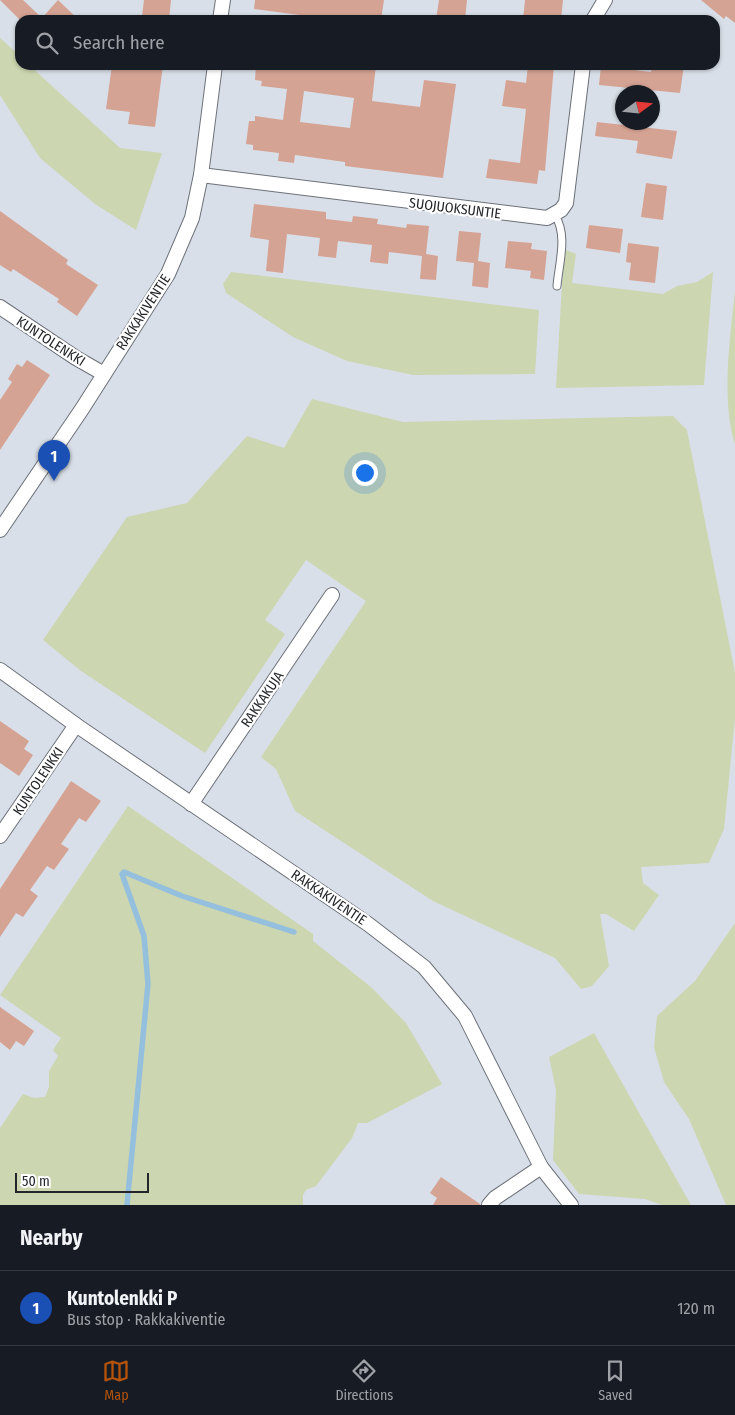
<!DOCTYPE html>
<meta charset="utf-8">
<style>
:root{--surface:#171b24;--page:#20242c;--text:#f1f3f6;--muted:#9ea1a6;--line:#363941;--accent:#b45309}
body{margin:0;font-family:"Fira Sans Condensed",sans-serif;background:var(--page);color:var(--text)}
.compass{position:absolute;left:615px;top:85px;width:45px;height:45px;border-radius:50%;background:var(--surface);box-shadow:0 1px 4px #0004;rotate:75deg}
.scale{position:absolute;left:15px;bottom:12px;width:134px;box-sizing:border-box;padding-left:5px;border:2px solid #242629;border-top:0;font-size:14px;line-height:18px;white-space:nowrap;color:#242629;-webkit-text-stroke:4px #fff;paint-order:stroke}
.you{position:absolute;left:364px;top:472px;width:18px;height:18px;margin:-12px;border:4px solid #fff;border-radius:50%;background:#1a73e8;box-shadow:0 0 0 8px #1a73e833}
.badge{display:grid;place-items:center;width:32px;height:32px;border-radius:50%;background:var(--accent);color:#fff;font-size:16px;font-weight:700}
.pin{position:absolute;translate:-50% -41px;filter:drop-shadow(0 1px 2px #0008)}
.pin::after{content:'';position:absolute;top:26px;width:18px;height:15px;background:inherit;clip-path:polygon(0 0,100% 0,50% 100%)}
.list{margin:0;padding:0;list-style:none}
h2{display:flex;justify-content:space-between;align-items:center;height:65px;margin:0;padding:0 20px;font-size:21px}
h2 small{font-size:16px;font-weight:400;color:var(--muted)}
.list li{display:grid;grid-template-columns:32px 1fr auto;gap:15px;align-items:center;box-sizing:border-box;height:75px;padding:0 20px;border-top:1px solid var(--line)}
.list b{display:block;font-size:19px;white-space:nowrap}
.list p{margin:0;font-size:16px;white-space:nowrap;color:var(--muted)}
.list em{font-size:16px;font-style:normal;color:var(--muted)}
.icon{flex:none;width:28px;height:28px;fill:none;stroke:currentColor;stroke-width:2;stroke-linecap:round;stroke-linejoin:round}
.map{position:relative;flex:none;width:735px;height:1205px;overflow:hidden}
.search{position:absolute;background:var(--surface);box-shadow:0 1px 4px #0004;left:15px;right:15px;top:15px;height:55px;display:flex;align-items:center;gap:12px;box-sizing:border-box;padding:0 18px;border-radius:15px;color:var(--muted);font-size:19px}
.sheet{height:140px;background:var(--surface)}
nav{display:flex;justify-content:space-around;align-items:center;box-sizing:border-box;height:70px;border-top:1px solid var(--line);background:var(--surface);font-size:14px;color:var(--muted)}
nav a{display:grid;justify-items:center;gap:2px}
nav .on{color:var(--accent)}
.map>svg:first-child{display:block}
.green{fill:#ccd6b1}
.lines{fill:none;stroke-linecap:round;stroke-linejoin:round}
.stream{stroke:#94bfdd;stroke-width:5.5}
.building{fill:#d5a394;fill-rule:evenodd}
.lane-casing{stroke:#6c7179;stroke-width:9}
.street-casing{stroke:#6c7179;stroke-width:16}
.lane{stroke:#fff;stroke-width:7}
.street{stroke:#fff;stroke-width:14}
.labels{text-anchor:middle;stroke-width:4.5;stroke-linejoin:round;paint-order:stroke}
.street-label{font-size:14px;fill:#242629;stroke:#fff}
</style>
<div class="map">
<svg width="735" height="1205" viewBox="0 0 735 1205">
<rect width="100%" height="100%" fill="#d9dfe8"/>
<g class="green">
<path d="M 0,38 L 20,56 L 20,65 L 29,65 L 120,148 L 162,153 L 136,230 L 95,204 L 40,158 L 0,95 Z"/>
<path d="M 564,249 L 576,254 L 572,283 L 663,294 L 677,286 L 697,282 L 713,272 L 704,385 L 556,388 Z"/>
<path d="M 231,272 L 539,310 L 535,374 L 413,375 L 347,361 L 293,337 L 226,293 L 223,284 Z"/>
<path d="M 735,291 L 735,445 C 721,398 730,339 735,291 Z"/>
<path d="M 312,399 L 403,422 L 673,416 L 687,430 L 735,673 L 735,718 L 724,829 L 709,863 L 641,867 L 643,883 L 659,895 L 634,931 L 606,914 L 600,914 L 609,966 L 592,986 L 581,989 L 555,958 L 433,901 L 295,811 L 276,769 L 261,757 L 366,601 L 306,560 L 265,620 L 285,634 L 205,753 L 81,671 L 43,640 L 127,517 L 187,503 L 247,436 L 284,448 Z"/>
<path d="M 128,806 L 313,934 L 313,941 L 371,987 L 406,1023 L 442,1084 L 367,1123 L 358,1123 L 352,1138 L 316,1186 L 306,1190 L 303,1195 L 303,1205 L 0,1205 L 0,1128 L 23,1094 L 34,1098 L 45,1097 L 49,1087 L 49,1071 L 58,1056 L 53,1050 L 61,1038 L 0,995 Z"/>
<path d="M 735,923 L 735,1205 L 726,1205 L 689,1119 L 664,1082 L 654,1047 L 657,1016 L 695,981 Z"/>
<path d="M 594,1033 L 691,1205 L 662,1205 L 645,1199 L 579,1194 L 553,1160 L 556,1090 L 549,1057 Z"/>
</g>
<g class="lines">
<path class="stream" d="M 127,1205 L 148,984 L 144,936 L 122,874 L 124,872 L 182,896 L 294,932"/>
</g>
<g class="building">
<path d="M 0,0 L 23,0 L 42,18 L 58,0 L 79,20 L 20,20 Z"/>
<path d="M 144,0 L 171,0 L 169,20 L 142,16 Z"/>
<path d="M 255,0 L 384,0 L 381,20 L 338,20 L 254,9 Z"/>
<path d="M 439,0 L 467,0 L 465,20 L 436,20 Z"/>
<path d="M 525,0 L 563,0 L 561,20 L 523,20 Z"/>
<path d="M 701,0 L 735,0 L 735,23 L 726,16 L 724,19 Z"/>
<path d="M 112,65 L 163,65 L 155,127 L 128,124 L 130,112 L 106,109 Z"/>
<path d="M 256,65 L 376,65 L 372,101 L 420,107 L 424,80 L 456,84 L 443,178 L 345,166 L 345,162 L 295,155 L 294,163 L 278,161 L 279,153 L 253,150 L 253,145 L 246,144 L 249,121 L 255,121 L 255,116 L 283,120 L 287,89 L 261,86 L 262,81 L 255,80 ZM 304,91 L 354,98 L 350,128 L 300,122 Z"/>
<path d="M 528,65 L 554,65 L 545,171 L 539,170 L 537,184 L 486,178 L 489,159 L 520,163 L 526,109 L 502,106 L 506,80 L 526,83 Z"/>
<path d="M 652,65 L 684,65 L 680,93 L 599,85 L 601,66 L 651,72 Z"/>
<path d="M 597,122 L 677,131 L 672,159 L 636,153 L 638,141 L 595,136 Z"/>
<path d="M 646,183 L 667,186 L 663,220 L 641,217 Z"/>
<path d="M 254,204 L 326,212 L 326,219 L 352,222 L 353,216 L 378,219 L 377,224 L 406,228 L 407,224 L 429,226 L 426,254 L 438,256 L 436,280 L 420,279 L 422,256 L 389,252 L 388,264 L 370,262 L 372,245 L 338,241 L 336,258 L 318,256 L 320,238 L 287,234 L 283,273 L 266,271 L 269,240 L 250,237 Z"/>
<path d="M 0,211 L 68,260 L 66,264 L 98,285 L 77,316 L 57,302 L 59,299 L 13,269 L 11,272 L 0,265 Z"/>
<path d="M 589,225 L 623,229 L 620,253 L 586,248 Z"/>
<path d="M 459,231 L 481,233 L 478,261 L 490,263 L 488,288 L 472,286 L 474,263 L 456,261 Z"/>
<path d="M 508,241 L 532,243 L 531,249 L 547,251 L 544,280 L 530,278 L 531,271 L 505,268 Z"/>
<path d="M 628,243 L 659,247 L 655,283 L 629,280 L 631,263 L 626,262 Z"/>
<path d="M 27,360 L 50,375 L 0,450 L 0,400 L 12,382 L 8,379 L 17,364 L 22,367 Z"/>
<path d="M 0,721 L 29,741 L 24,749 L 33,755 L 19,776 L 0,763 Z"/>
<path d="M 71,781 L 101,801 L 86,822 L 79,818 L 61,844 L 69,849 L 54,870 L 47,866 L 30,890 L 38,896 L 23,917 L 16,913 L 0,937 L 0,889 Z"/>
<path d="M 0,1007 L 34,1031 L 24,1046 L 16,1041 L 10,1050 L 0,1042 Z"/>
<path d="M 441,1177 L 480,1204 L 480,1205 L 433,1205 L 437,1198 L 430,1193 Z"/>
</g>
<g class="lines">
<g class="lane-casing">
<path id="lane" d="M 555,215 C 568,236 559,262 557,286"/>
</g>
<g class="street-casing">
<g id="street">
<path d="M 220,20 L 223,0"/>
<path d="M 593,20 L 605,0"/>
<path d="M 201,175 L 547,218 L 561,210 L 566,203 L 583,65"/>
<path d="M 0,307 L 76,358 L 104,374"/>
<path d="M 0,530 L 82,409 L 168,274 L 192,218 L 201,175 L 215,65"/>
<path d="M 0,670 L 76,725 L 368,924 L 424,967 L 465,1016 L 541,1167 L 571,1205"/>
<path d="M 191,804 L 332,595"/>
<path d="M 0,836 L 76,725"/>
<path d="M 489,1205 L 495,1198 L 541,1167"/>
</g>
</g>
<use href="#lane" class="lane"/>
<use href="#street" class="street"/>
</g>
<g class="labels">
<g class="street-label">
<text transform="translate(455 208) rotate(7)" y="5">SUOJUOKSUNTIE</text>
<text transform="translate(143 312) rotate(-57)" y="5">RAKKAKIVENTIE</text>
<text transform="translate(51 341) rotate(33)" y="5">KUNTOLENKKI</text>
<text transform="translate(262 699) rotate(-56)" y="5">RAKKAKUJA</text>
<text transform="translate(38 781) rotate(-56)" y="5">KUNTOLENKKI</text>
<text transform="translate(329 897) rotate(34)" y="5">RAKKAKIVENTIE</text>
</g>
</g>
</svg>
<svg class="compass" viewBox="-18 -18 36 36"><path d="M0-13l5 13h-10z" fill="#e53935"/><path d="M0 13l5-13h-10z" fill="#9ea1a6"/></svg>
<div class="scale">50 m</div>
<div class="you"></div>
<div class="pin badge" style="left:54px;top:481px;background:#1a4fb4">1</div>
<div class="search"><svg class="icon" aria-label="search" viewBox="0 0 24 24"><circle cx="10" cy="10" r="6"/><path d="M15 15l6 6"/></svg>Search here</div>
</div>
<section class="sheet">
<h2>Nearby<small></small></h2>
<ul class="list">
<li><span class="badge" style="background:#1a4fb4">1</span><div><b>Kuntolenkki P</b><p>Bus stop · Rakkakiventie</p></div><em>120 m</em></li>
</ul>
</section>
<nav>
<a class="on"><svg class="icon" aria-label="map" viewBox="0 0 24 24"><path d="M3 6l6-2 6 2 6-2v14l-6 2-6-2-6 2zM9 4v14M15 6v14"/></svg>Map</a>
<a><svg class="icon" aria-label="directions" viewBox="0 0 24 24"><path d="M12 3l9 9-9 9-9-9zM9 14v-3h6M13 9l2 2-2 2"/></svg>Directions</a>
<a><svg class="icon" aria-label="saved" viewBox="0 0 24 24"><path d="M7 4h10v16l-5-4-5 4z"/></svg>Saved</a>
</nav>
